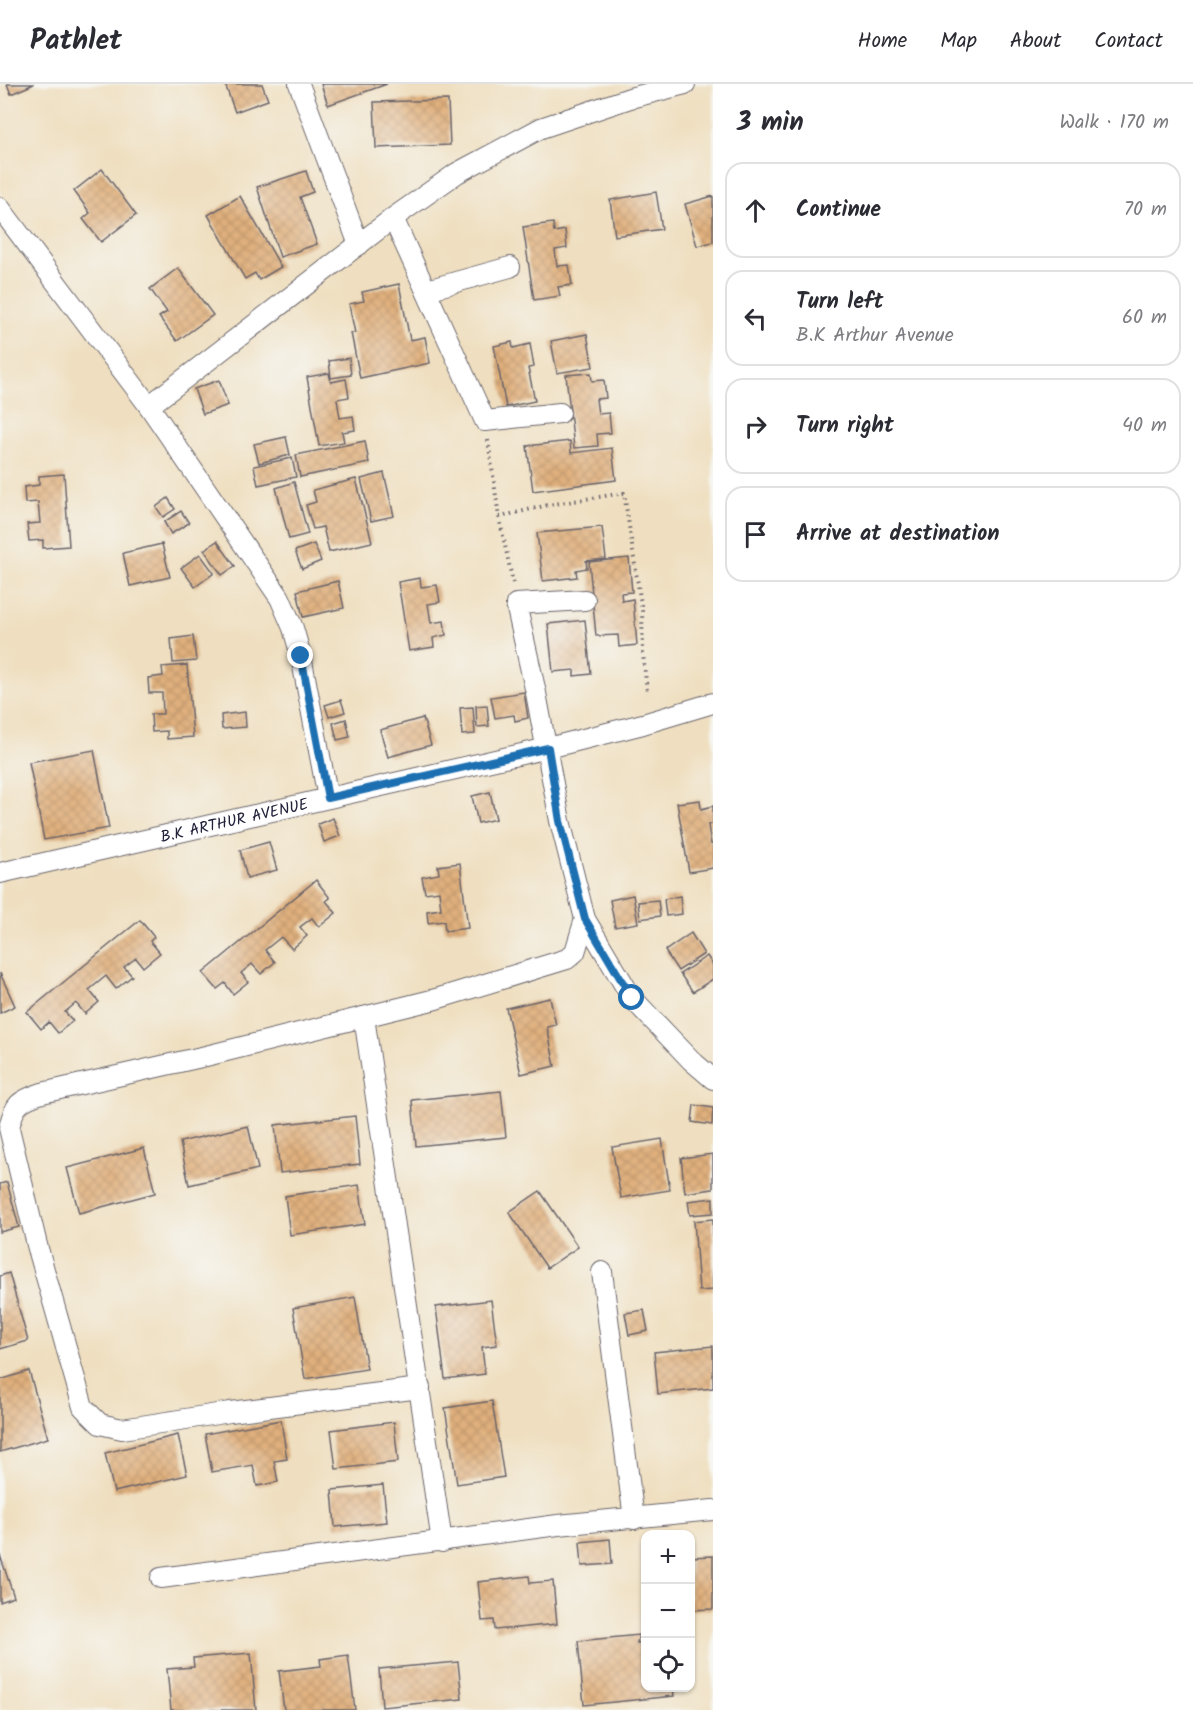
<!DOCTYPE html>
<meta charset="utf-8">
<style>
:root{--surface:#fff;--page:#f2f2f3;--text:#2b2b33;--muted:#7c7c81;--line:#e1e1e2}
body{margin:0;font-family:Kalam,sans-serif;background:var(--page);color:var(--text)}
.controls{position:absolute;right:18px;bottom:18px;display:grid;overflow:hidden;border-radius:12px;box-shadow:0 2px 4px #0004}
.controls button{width:54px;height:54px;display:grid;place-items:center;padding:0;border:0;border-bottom:2px solid var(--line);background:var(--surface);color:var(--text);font:30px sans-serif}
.stop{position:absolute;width:18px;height:18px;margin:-14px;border:4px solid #1f6fb2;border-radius:50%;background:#fff}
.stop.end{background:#1f6fb2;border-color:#fff;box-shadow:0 2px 6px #0008}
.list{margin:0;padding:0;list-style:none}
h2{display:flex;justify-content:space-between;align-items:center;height:78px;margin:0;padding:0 24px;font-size:26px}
h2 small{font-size:20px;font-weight:400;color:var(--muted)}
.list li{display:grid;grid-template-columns:39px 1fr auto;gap:18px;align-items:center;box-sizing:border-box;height:96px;margin:0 12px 12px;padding:0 12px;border:2px solid var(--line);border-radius:18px}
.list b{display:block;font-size:22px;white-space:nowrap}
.list p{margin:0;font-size:20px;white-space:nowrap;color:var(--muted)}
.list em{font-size:20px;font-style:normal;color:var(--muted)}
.icon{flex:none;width:33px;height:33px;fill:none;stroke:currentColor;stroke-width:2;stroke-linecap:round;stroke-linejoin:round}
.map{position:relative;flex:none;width:713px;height:1626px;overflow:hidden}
header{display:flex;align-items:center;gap:36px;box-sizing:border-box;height:84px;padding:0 30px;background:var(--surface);border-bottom:2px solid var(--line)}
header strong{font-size:28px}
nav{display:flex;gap:33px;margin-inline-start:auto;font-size:21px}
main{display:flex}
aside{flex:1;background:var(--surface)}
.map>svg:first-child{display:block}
.building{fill:url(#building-cross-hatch)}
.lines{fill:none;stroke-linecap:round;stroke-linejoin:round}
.street-casing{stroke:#6a646a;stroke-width:22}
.path{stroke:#6a646a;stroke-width:4;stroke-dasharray:1.5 4.5;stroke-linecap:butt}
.street{stroke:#fff;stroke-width:20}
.route{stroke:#1f6fb2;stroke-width:8}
.labels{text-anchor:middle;stroke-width:4.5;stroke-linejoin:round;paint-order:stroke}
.street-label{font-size:16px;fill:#22223b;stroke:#f6f6f2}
</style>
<header>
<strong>Pathlet</strong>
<nav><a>Home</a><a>Map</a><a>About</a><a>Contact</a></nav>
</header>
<main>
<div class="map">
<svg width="713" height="1626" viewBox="0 0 713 1626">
<defs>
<pattern id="building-cross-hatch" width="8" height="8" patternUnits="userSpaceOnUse" patternTransform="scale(1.5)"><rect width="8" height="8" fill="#e0b07d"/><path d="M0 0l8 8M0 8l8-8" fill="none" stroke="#c0976d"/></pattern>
</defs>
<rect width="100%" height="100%" fill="#f6f6f2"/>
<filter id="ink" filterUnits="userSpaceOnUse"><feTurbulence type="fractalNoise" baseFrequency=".0167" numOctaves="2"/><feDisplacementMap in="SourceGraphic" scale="12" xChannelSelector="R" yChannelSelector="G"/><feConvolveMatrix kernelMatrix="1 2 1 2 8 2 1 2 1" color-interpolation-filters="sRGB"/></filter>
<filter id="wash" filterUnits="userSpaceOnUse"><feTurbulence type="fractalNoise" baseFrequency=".008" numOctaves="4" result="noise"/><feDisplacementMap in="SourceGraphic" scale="24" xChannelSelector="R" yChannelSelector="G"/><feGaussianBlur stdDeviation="1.35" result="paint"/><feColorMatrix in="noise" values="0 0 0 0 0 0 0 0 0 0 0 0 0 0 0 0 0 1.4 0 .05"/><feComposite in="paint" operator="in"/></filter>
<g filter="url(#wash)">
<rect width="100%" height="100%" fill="#efdfc0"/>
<g id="blocks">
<g class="building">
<path d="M 7,0 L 34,0 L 11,10 Z"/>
<path d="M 225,0 L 262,0 L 268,16 L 235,28 Z"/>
<path d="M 321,0 L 387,0 L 328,21 Z"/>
<path d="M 448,16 L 450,61 L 376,64 L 374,18 Z"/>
<path d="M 102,85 L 136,131 L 101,158 L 83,135 L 90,129 L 74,107 Z"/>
<path d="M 306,87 L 313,108 L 300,113 L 317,160 L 280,173 L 257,103 Z"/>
<path d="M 656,108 L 662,145 L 615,152 L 610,116 Z"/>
<path d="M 240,112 L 281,183 L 259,196 L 255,189 L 245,195 L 208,131 Z"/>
<path d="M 713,112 L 713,158 L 697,162 L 685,120 Z"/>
<path d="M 553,139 L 554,148 L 565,146 L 567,164 L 555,166 L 557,182 L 569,181 L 572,201 L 558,203 L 560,212 L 534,216 L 523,143 Z"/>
<path d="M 178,184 L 213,231 L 177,257 L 159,233 L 167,228 L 150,205 Z"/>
<path d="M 399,200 L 410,256 L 425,253 L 430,279 L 360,294 L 351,249 L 355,249 L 349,220 L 364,217 L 362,208 Z"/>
<path d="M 587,250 L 593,283 L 557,289 L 551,257 Z"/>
<path d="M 512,258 L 513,264 L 530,260 L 534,283 L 528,284 L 535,317 L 506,323 L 494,262 Z"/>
<path d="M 349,274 L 351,291 L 331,294 L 329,277 Z"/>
<path d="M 329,289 L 331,298 L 346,295 L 349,313 L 337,315 L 340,334 L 353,332 L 355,346 L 342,348 L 344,358 L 319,362 L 307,293 Z"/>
<path d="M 591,289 L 592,297 L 604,296 L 606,314 L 596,315 L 598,330 L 609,329 L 611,349 L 597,350 L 598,362 L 574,364 L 566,291 Z"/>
<path d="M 219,296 L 228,321 L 203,330 L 194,305 Z"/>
<path d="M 286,353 L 290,371 L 259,379 L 254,360 Z"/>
<path d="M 365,357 L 369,379 L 300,393 L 296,371 Z"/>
<path d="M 570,357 L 571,369 L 612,364 L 616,396 L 533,407 L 527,362 Z"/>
<path d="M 292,374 L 296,393 L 258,401 L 254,382 Z"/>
<path d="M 384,389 L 394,432 L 371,437 L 361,395 Z"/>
<path d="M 64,390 L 69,462 L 43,464 L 43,456 L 29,457 L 27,440 L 40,439 L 38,418 L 25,419 L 24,403 L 39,401 L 39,392 Z"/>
<path d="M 356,395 L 372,458 L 329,468 L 323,443 L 313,445 L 306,421 L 316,418 L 313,406 Z"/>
<path d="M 294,398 L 308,450 L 289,455 L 276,404 Z"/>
<path d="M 168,414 L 175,425 L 163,433 L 156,423 Z"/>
<path d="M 181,427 L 189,439 L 171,450 L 164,438 Z"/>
<path d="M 602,443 L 606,475 L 586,477 L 587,484 L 576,486 L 577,493 L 543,497 L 537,449 Z"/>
<path d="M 217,457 L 235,482 L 222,491 L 204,466 Z"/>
<path d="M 162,460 L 170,493 L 130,502 L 123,469 Z"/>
<path d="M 314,460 L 321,477 L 302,485 L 295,467 Z"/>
<path d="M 200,470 L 214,489 L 195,503 L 181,484 Z"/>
<path d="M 629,474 L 632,508 L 621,509 L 622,517 L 633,515 L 637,561 L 619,563 L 618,551 L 596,552 L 589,478 Z"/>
<path d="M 420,494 L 421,503 L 437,501 L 440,518 L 428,520 L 431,539 L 444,537 L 446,551 L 433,554 L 434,563 L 409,567 L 398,498 Z"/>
<path d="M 338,497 L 344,524 L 303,533 L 297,507 Z"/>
<path d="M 585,536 L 591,590 L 574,592 L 574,586 L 553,588 L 548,540 Z"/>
<path d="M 193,552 L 196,577 L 173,579 L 171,555 Z"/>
<path d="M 187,581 L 193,653 L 167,655 L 167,647 L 152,648 L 151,630 L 163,630 L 162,609 L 149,609 L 148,594 L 163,592 L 162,583 Z"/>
<path d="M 524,608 L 528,634 L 515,637 L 514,631 L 495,634 L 491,613 Z"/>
<path d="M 341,616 L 345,628 L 329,633 L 325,621 Z"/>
<path d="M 487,621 L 489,642 L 477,643 L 476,622 Z"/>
<path d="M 473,623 L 475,650 L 462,651 L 460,624 Z"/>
<path d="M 245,628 L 246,643 L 222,645 L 221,631 Z"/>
<path d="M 423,634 L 431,661 L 388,673 L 380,646 Z"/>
<path d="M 346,635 L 350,653 L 337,656 L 333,639 Z"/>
<path d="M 94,666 L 109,744 L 44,756 L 29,678 Z"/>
<path d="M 490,708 L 496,735 L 478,739 L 472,712 Z"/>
<path d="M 700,716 L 701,725 L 713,722 L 713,740 L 708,741 L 711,760 L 713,760 L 713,784 L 689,788 L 677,719 Z"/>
<path d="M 333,734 L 340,752 L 324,758 L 318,740 Z"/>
<path d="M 269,758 L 277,786 L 247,794 L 240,766 Z"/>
<path d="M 460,779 L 468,844 L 445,847 L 444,837 L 428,839 L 427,827 L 441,825 L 439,807 L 425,809 L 422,793 L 439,790 L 438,782 Z"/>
<path d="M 316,796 L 330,814 L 326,817 L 336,829 L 319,843 L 312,834 L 300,843 L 307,852 L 292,865 L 281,853 L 265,866 L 275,878 L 261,890 L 252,880 L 241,889 L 248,898 L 233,910 L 225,899 L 217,905 L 203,889 Z"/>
<path d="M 633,811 L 638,839 L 615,843 L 610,816 Z"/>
<path d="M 680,812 L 682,830 L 666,832 L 664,815 Z"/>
<path d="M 658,816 L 660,832 L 640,835 L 638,818 Z"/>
<path d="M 140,836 L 154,853 L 150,857 L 160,869 L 143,883 L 136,874 L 124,883 L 132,892 L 116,905 L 106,892 L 89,906 L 99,918 L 85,930 L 76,919 L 65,928 L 73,937 L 58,949 L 49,938 L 41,945 L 27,928 Z"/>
<path d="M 691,849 L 704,870 L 678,887 L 665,867 Z"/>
<path d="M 707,872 L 713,881 L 713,895 L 693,908 L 680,890 Z"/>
<path d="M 0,889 L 15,922 L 0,929 Z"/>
<path d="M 550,914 L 556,941 L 547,943 L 555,982 L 521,990 L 506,924 Z"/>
<path d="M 501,1007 L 506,1053 L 416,1062 L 412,1016 Z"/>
<path d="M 694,1021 L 713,1024 L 712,1041 L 692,1038 Z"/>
<path d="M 355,1032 L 360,1080 L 280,1089 L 275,1041 Z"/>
<path d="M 248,1042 L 258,1085 L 189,1101 L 180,1058 Z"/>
<path d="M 662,1055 L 670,1106 L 621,1114 L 612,1063 Z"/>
<path d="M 144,1064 L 155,1109 L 79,1129 L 67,1084 Z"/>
<path d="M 713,1070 L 713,1105 L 685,1109 L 681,1074 Z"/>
<path d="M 7,1098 L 19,1143 L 0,1148 L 0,1100 Z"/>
<path d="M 359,1101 L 365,1140 L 290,1151 L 285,1112 Z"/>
<path d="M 540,1107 L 578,1163 L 547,1184 L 509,1128 Z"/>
<path d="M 713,1114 L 713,1129 L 690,1131 L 688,1117 Z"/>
<path d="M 713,1135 L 713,1206 L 699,1207 L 694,1137 Z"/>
<path d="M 9,1189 L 28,1257 L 0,1265 L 0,1192 Z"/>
<path d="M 355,1213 L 367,1285 L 305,1295 L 293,1224 Z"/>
<path d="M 491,1216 L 497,1261 L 482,1263 L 485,1290 L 445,1295 L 436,1223 Z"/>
<path d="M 644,1226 L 648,1247 L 629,1251 L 625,1229 Z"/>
<path d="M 713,1262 L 713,1304 L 658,1310 L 654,1268 Z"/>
<path d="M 29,1287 L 48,1354 L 0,1368 L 0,1296 Z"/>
<path d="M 492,1317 L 504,1393 L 457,1400 L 445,1324 Z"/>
<path d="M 281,1336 L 287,1375 L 274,1377 L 278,1398 L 257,1402 L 253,1381 L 212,1388 L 205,1350 Z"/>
<path d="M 394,1338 L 398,1378 L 336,1385 L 331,1346 Z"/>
<path d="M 178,1351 L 187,1391 L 114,1408 L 105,1369 Z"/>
<path d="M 383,1401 L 387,1438 L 335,1443 L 332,1406 Z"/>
<path d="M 610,1455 L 612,1480 L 582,1482 L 580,1458 Z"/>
<path d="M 0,1471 L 14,1513 L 0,1518 Z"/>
<path d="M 713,1472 L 713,1525 L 690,1526 L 690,1473 Z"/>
<path d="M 529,1492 L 530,1499 L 553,1497 L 557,1540 L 495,1546 L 494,1536 L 482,1537 L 478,1498 Z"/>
<path d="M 639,1551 L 637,1559 L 646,1558 L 646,1604 L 673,1604 L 674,1612 L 584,1621 L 578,1557 Z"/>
<path d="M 251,1569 L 256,1626 L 171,1626 L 167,1585 L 194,1583 L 193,1574 Z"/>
<path d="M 348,1571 L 355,1626 L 284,1626 L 279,1587 L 321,1582 L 320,1575 Z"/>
<path d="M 458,1578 L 462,1615 L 382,1623 L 379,1585 Z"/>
</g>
</g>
</g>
<g filter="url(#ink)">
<use href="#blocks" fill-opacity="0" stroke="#6a646a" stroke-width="1.5"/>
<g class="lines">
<g class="street-casing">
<g id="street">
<path d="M 299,0 L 359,161"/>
<path d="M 0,124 L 149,322 L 280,514 L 293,544 L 301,572 L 328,714"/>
<path d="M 393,134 L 485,337 L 560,329"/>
<path d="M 427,206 L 510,183"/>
<path d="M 149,322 L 393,134 L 457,89 L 541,44 L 630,14 L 685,0"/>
<path d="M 585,516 L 516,520 L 536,609 L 560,737 L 585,835 L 632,914 L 692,977 L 713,995"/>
<path id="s1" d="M 0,789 L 548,664 L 643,640 L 713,619"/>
<path d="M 364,933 L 442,1458"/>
<path d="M 602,1188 L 634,1435"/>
<path d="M 420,1304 L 230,1328 L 122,1345 L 100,1340 L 83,1323 L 37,1161 L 9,1044 C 14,1020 20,1016 42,1009 L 206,972 L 436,915 L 567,875 L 575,868 L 585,835"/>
<path d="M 161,1494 L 558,1441 L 713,1426"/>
</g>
</g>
<g class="path">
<path d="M 488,356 L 499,433 L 513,499"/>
<path d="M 499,433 L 548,421 L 624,409 L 642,527 L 643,570 L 647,607"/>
</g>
<use href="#street" class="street"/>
</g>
</g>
<g class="lines" filter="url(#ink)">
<path class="route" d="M 301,572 L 328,714 L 548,664 L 560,737 L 585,835 L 632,914"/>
</g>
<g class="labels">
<g class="street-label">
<text dy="6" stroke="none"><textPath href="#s1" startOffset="240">B.K ARTHUR AVENUE</textPath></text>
</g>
</g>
</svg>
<div class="controls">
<button>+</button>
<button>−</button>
<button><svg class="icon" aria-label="locate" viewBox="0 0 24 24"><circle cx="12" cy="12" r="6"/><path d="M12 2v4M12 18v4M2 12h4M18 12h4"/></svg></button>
</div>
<div class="stop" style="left:632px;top:914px"></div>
<div class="stop end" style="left:301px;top:572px"></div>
</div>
<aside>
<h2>3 min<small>Walk · 170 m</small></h2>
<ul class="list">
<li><svg class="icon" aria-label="ahead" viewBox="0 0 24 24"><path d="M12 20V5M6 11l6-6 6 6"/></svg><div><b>Continue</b></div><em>70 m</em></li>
<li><svg class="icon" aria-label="left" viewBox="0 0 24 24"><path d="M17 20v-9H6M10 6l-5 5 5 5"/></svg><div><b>Turn left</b><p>B.K Arthur Avenue</p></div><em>60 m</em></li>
<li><svg class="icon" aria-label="right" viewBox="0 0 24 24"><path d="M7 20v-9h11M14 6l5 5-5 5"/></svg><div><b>Turn right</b></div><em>40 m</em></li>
<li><svg class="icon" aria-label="arrive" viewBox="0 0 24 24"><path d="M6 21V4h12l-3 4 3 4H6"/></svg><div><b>Arrive at destination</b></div></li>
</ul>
</aside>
</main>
